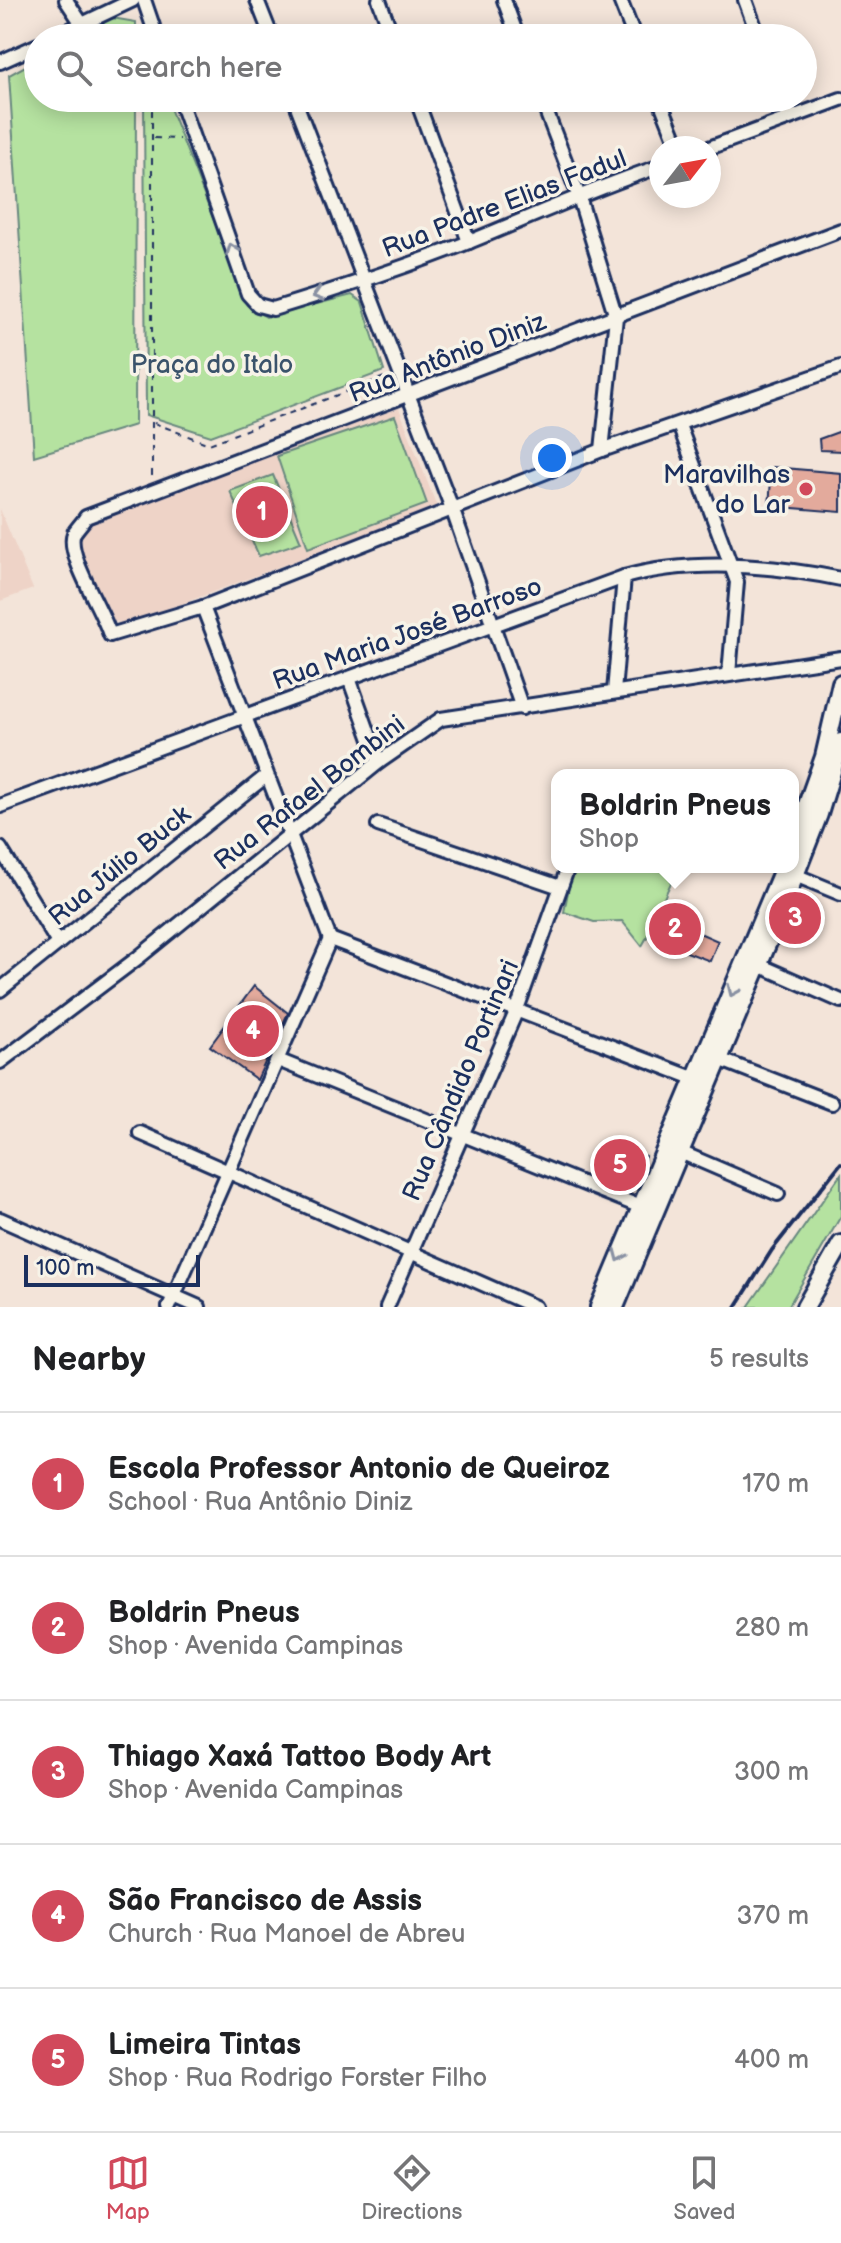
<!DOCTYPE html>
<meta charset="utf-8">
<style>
:root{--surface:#fff;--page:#f6f6f6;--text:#202124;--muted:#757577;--line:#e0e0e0;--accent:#d1495b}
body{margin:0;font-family:"Balsamiq Sans",sans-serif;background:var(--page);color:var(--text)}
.compass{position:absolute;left:649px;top:136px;width:72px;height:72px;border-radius:50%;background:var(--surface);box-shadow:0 4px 20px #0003;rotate:59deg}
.scale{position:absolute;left:24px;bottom:20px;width:176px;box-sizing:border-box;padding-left:8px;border:4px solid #1b2f5e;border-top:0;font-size:22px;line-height:28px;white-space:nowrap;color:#1b2f5e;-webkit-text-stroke:6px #f7f3e8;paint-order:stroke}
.you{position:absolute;left:552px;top:458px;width:28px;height:28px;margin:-20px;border:6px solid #fff;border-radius:50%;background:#1a73e8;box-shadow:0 0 0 12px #1a73e833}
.badge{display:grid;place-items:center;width:52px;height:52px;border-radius:50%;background:var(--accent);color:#fff;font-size:26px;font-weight:700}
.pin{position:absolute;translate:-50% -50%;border:4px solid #fff;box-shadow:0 2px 8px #0006}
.popup{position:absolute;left:551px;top:769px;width:248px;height:104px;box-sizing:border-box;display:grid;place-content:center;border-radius:16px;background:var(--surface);filter:drop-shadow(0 2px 6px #0005);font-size:26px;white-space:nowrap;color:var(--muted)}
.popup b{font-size:30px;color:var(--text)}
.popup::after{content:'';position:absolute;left:50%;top:100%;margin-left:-16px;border:16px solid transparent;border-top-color:var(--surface)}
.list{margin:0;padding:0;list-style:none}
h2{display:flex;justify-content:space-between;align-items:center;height:104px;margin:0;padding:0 32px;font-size:34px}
h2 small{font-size:26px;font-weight:400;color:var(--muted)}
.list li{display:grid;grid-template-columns:52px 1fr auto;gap:24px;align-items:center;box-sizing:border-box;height:144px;padding:0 32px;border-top:2px solid var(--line)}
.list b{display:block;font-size:30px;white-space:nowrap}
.list p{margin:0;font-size:26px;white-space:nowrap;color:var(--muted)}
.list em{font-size:26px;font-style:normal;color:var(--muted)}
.icon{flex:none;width:44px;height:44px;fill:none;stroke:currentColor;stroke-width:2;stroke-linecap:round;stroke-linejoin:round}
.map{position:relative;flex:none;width:841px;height:1307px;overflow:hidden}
.search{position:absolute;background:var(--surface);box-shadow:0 4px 20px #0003;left:24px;right:24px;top:24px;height:88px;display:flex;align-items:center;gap:20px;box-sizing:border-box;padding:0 28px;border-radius:44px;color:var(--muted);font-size:30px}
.sheet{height:824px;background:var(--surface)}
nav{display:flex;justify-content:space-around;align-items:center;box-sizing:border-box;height:112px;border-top:2px solid var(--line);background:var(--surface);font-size:22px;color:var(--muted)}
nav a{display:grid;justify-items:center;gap:4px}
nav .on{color:var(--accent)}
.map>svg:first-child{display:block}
.built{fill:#eed3c7}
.green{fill:#b5e2a0;stroke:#68887f;stroke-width:2}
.building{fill:#e3aa9c;stroke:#1b2f5e;stroke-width:2}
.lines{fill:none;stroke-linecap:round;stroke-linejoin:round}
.street-casing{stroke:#1b2f5e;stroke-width:18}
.secondary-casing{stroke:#1b2f5e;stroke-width:22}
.path{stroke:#1b2f5e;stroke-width:2;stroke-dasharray:6 6;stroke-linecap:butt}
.street{stroke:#f7f3e8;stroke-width:12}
.secondary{stroke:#f7f3e8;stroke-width:16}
.rail{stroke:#1b2f5e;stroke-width:4}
.oneway{stroke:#8991a3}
.poi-dot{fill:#d1495b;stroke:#f7f3e8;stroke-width:3}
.labels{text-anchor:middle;stroke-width:7;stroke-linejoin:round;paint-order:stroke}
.street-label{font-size:26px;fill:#1b2f5e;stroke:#f7f3e8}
.park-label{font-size:26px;fill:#3a536b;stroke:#f7f3e8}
.poi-label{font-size:26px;fill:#1b2f5e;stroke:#f7f3e8;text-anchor:end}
</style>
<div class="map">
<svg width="841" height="1307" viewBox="0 0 841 1307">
<rect width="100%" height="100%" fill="#f3e4d9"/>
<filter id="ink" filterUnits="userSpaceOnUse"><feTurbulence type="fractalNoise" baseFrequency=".0125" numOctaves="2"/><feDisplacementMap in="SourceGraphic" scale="16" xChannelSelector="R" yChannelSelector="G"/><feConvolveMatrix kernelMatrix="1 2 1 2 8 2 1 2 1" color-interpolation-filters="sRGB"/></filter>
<g filter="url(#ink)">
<g class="built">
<path d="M 399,408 L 437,507 L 126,625 L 109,620 L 73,546 L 86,517 Z"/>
<path d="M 0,509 L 33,589 L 0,601 Z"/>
</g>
<g class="green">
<path d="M 112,18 L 136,22 L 136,38 L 76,38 Z"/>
<path d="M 38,59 L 38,98 L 136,98 L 135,425 L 34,456 L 9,75 Z"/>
<path d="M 144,98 L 166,98 L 247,305 L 266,317 L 352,295 L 362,302 L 384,371 L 211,436 L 146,415 Z"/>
<path d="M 395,416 L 427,504 L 308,548 L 277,456 Z"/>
<path d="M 273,475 L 301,542 L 259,556 L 230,491 Z"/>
<path d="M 573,867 L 680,867 C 663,892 658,920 642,946 L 622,921 L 594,922 L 564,912 Z"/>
<path d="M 841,1174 L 841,1216 L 788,1307 L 748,1307 Z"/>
</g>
<g class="building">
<path d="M 841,431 L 841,451 L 820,450 L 819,439 Z"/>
<path d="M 772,467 L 841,473 L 841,512 L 769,506 Z"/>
<path d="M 665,918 L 718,941 L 710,961 L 655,940 Z"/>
<path d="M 254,986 L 288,1013 L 257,1080 L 210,1046 Z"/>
<path d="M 609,1141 L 645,1156 L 638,1176 L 631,1183 L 595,1173 Z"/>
</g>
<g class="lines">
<g class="street-casing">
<g id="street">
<path d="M 66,0 L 82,24"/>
<path d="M 144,0 L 157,38"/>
<path d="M 257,0 L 272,38"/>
<path d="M 379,0 L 393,38"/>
<path d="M 504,0 L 518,38"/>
<path d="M 620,0 L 635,38"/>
<path d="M 745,0 L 759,38"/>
<path d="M 53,38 L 133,0"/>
<path d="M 0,62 L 38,45"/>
<path d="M 179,98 L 248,294 L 258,305 L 273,309 C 339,289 404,268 469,242 C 533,216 595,188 661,166"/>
<path d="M 294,98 L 453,511 L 522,708"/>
<path d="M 416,98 L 469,242"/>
<path d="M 541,98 L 578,194 L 616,317 L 602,450"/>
<path d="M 659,98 L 679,148"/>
<path d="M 782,98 L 789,117"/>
<path d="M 709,148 L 841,99"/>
<path d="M 841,230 L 86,517 C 83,522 77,528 74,533 C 65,554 103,610 110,635 L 203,607 L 602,450 L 841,367"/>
<path d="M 679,425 L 737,582 L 729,674"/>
<path d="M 203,607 L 330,939"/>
<path d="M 349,678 L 379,762"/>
<path d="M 614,692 L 624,577"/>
<path d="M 0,806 L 624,577 C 694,558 771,565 841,579"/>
<path d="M 378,825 L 560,887"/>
<path d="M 0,848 L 58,943"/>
<path d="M 795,875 L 841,894"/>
<path d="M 330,939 L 701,1081"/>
<path d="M 759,965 L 841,1001"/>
<path d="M 0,990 L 266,776"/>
<path d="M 719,1059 L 832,1103"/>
<path d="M 278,1060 L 641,1207"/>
<path d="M 0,1062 L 139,957 L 379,762 L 441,719 L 841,658"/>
<path d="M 140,1133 L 535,1307"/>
<path d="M 680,1152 L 778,1194"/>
<path d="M 0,1219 L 199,1307"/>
<path d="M 169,1307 L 330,939"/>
<path d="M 387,1307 L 516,1012 L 568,867"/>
</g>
</g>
<g class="secondary-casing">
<g id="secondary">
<path d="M 793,844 L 824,757 L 841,683"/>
<path d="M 599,1307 L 784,867"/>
<path d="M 615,1307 L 779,916 L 819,814 L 841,742"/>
<path d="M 805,1307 L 841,1244"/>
</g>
</g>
<g class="path">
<path d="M 152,98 L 152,477"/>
<path d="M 154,138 L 179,139"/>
<path d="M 154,423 L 209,444 L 387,376"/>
</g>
<use href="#street" class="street"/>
<use href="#secondary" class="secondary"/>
<path class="rail" d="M 736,1307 L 772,1250 L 841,1163"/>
</g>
<defs><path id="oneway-chevron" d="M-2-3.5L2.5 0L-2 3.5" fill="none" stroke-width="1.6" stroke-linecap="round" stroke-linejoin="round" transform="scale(2)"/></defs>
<g class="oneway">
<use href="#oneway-chevron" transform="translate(232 249) rotate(-110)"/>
<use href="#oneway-chevron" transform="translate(318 295) rotate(163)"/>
<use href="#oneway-chevron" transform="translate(733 991) rotate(114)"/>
<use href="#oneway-chevron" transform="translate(620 1256) rotate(113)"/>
</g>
</g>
<circle class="poi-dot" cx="806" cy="489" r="8"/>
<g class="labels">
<g class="street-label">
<text transform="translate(504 203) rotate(-21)" y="9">Rua Padre Elias Fadul</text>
<text transform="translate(447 357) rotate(-21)" y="9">Rua Antônio Diniz</text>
<text transform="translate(407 633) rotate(-20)" y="9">Rua Maria José Barroso</text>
<text transform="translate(309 792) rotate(-38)" y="9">Rua Rafael Bombini</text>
<text transform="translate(119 865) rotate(-39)" y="9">Rua Júlio Buck</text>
<text transform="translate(460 1080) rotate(-67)" y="9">Rua Cândido Portinari</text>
</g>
<g class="park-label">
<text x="212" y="373">Praça do Italo</text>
</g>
<g class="poi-label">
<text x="790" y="483">Maravilhas<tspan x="790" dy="30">do Lar</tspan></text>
</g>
</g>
</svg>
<svg class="compass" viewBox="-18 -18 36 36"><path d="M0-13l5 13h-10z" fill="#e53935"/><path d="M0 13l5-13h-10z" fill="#757577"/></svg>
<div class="scale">100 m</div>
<div class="you"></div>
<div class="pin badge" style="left:262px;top:512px">1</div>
<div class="pin badge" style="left:675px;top:929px">2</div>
<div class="popup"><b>Boldrin Pneus</b>Shop</div>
<div class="pin badge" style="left:795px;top:918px">3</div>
<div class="pin badge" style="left:253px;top:1031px">4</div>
<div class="pin badge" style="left:620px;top:1165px">5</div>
<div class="search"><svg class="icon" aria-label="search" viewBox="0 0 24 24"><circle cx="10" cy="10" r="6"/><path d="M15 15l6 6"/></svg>Search here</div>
</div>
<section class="sheet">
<h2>Nearby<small>5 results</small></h2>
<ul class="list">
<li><span class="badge">1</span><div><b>Escola Professor Antonio de Queiroz</b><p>School · Rua Antônio Diniz</p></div><em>170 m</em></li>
<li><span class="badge">2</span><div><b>Boldrin Pneus</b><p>Shop · Avenida Campinas</p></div><em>280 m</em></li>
<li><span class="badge">3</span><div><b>Thiago Xaxá Tattoo Body Art</b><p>Shop · Avenida Campinas</p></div><em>300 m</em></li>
<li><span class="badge">4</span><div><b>São Francisco de Assis</b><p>Church · Rua Manoel de Abreu</p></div><em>370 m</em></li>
<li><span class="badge">5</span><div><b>Limeira Tintas</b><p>Shop · Rua Rodrigo Forster Filho</p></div><em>400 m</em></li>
</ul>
</section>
<nav>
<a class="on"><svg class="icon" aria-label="map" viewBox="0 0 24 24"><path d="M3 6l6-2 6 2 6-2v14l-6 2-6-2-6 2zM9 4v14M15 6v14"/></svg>Map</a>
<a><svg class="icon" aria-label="directions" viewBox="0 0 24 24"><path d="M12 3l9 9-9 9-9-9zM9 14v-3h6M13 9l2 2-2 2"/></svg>Directions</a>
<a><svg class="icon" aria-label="saved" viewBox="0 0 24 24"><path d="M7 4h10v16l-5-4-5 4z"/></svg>Saved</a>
</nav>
